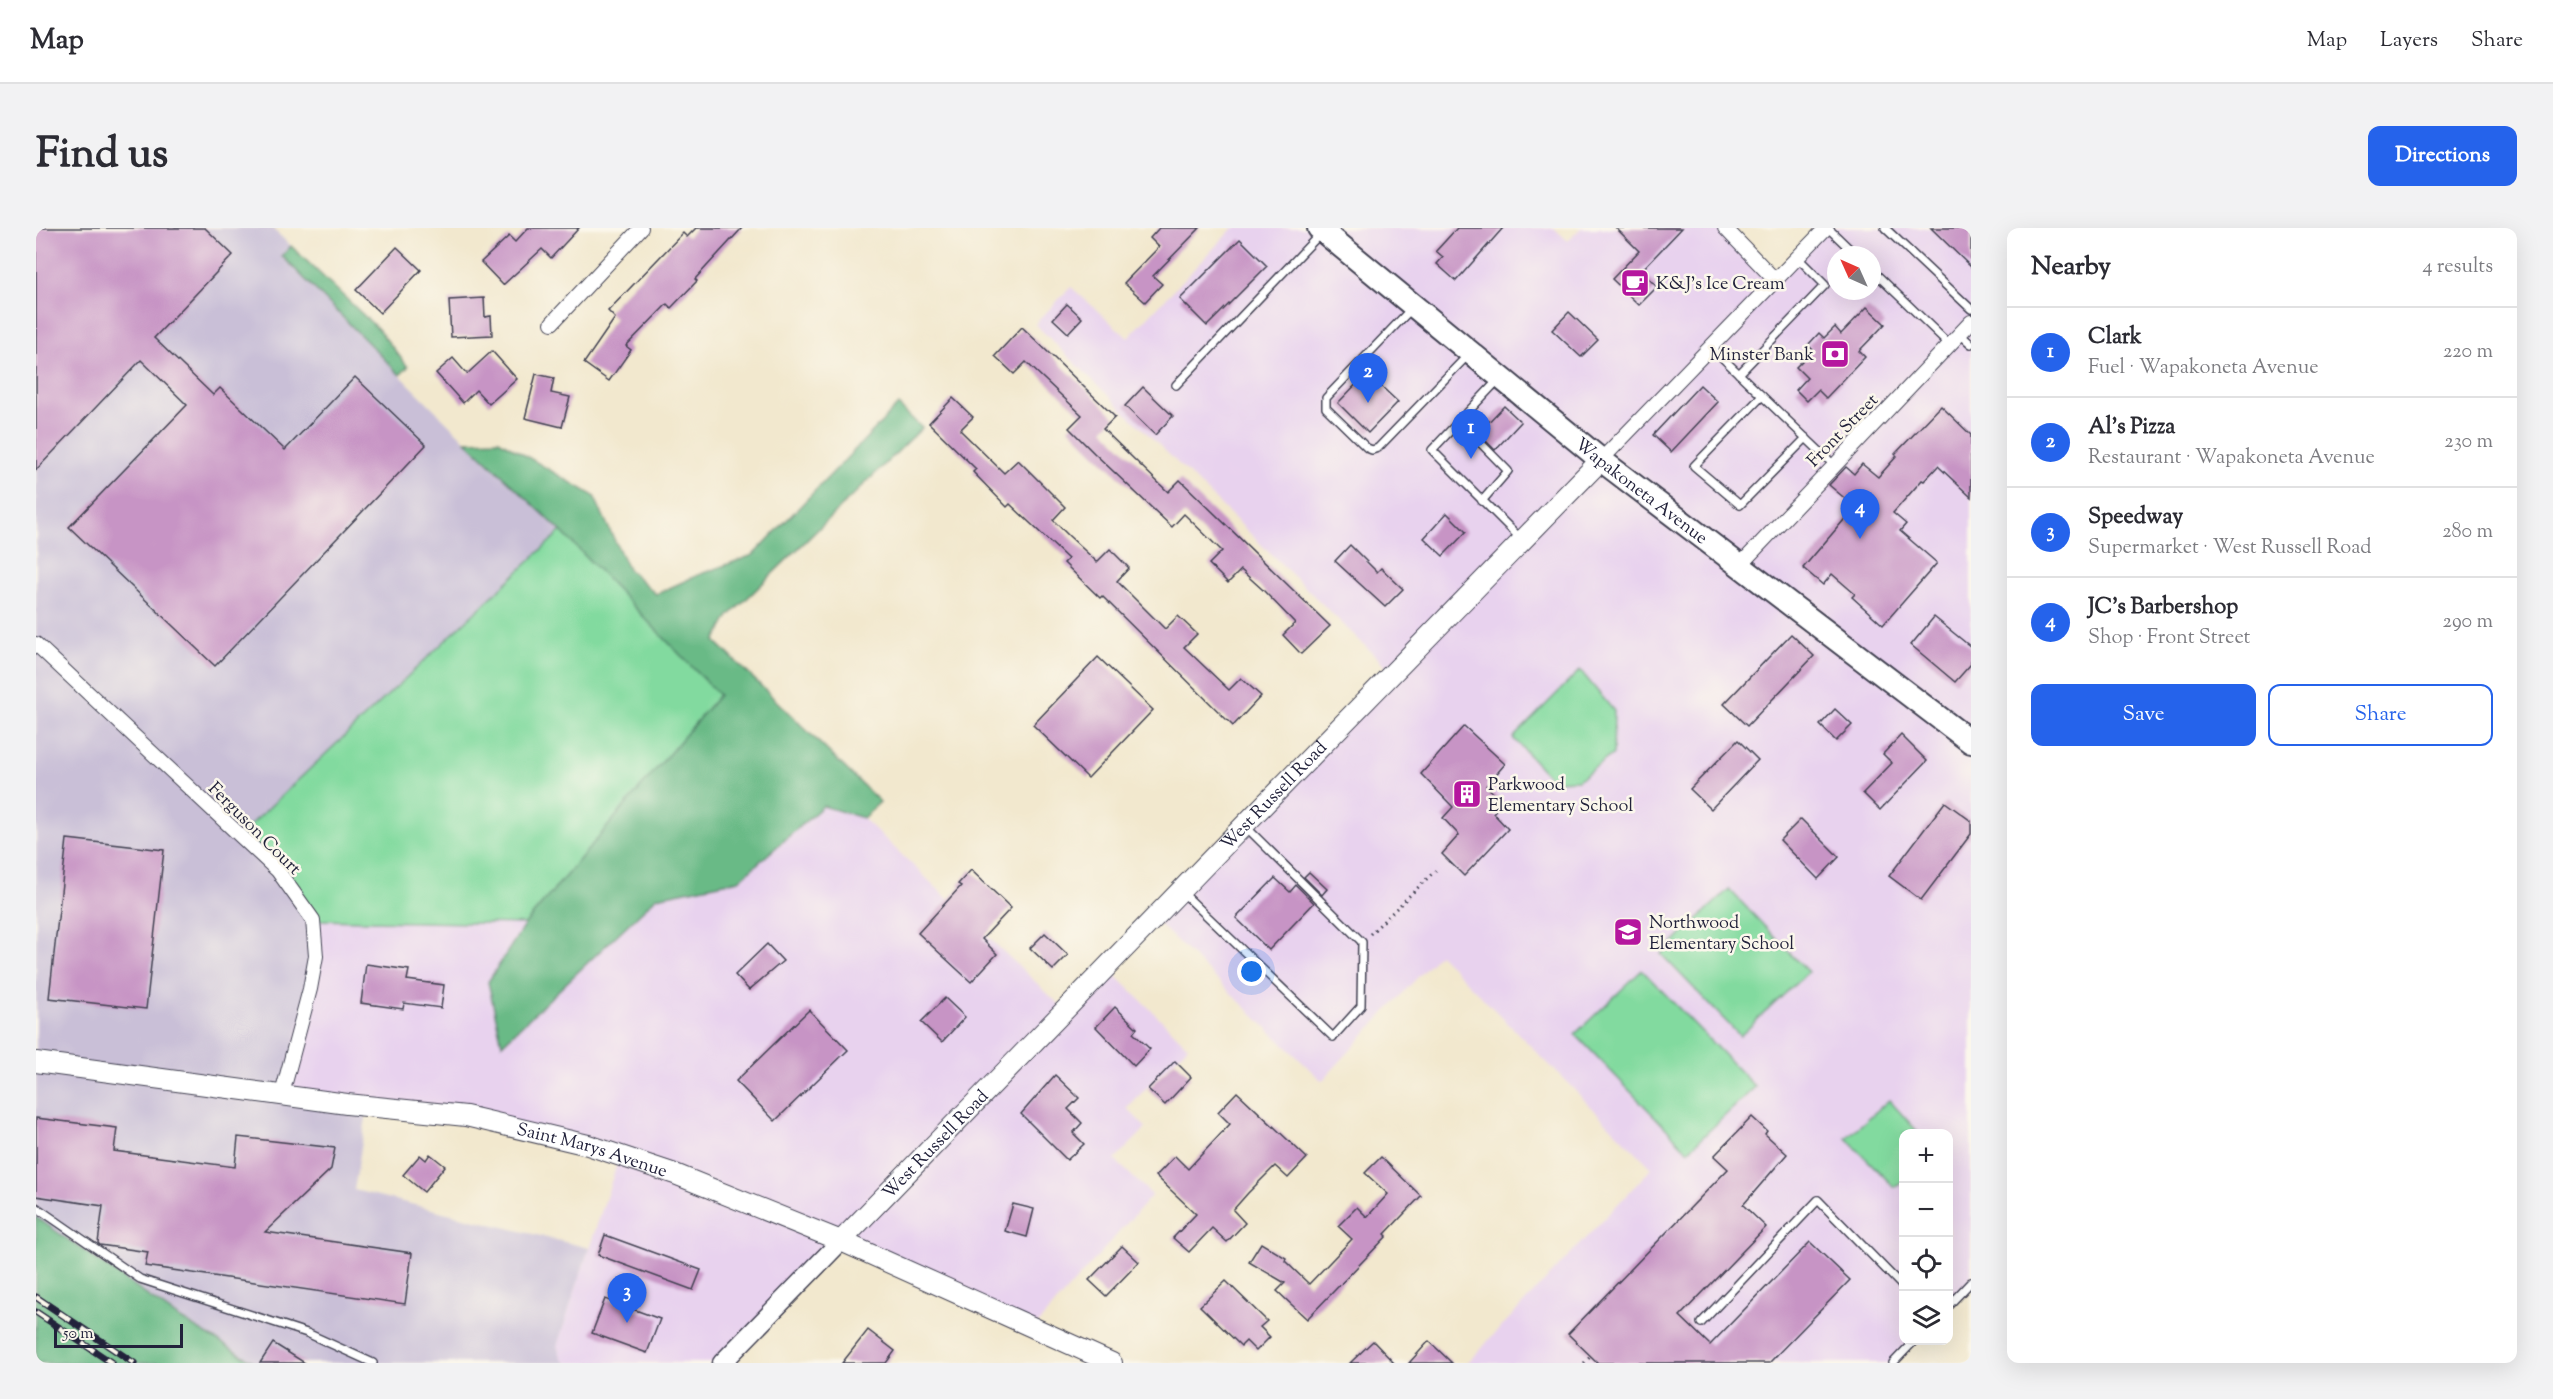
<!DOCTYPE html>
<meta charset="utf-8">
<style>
:root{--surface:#fff;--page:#f2f2f3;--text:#2b2b33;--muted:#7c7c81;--line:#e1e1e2;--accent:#2563eb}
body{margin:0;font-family:"Sorts Mill Goudy",serif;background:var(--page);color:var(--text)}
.controls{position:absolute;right:18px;bottom:18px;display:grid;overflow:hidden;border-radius:12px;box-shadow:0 6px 24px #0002}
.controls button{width:54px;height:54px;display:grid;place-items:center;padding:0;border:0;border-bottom:2px solid var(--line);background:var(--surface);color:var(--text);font:30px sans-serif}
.compass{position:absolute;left:1791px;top:18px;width:54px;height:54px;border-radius:50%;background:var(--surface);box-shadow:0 6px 24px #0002;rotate:315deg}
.scale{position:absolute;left:18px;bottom:15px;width:129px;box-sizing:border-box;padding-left:6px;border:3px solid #22223b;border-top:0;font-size:16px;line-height:21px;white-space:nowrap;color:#22223b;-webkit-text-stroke:4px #fbf7ec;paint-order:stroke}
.you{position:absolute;left:1216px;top:744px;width:21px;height:21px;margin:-15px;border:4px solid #fff;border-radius:50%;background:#1a73e8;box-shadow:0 0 0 9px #1a73e833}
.badge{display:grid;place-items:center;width:39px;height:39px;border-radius:50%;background:var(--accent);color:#fff;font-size:20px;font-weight:700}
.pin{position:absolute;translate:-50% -50px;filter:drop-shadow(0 2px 3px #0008)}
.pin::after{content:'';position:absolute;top:32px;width:21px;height:18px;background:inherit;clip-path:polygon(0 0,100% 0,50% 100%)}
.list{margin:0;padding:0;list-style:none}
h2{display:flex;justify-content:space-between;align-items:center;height:78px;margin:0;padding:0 24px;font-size:26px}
h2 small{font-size:20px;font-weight:400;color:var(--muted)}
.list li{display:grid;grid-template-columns:39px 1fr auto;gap:18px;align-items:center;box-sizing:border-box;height:90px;padding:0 24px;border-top:2px solid var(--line)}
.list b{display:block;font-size:22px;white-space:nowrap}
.list p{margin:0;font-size:20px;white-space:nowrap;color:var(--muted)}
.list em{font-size:20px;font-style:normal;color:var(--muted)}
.actions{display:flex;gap:12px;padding:18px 24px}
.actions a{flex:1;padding:14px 0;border:2px solid var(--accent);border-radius:12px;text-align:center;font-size:21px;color:var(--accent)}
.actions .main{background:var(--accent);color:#fff}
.icon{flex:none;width:33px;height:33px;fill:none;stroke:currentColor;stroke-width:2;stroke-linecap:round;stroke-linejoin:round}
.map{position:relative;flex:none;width:1935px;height:1135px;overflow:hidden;border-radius:12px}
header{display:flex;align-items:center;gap:36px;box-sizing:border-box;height:84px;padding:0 30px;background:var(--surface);border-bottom:2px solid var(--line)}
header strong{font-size:28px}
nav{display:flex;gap:33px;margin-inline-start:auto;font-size:21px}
.intro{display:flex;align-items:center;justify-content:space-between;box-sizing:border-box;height:144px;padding:0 36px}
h1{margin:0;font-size:42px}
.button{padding:15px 27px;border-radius:12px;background:var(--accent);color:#fff;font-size:21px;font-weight:700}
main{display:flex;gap:36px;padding:0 36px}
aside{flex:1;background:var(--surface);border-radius:12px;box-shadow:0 6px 24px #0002}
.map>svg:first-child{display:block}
.built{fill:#e8d2ee;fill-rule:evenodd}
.industrial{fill:#c9bfd7}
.green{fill:#82da9f;stroke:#527e6d;stroke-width:1.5}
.forest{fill:#69ba86;stroke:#466e60;stroke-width:1.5}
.building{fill:#c794c5}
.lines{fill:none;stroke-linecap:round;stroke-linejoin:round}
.service-casing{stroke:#414051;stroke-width:10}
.minor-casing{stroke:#414051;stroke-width:16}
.tertiary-casing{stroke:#414051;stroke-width:21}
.secondary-casing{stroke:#414051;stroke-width:22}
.primary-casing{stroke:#414051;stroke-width:26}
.path{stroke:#414051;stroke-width:3;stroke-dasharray:1.5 4.5;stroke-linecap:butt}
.service{stroke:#fff;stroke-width:7}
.minor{stroke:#fff;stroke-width:14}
.tertiary{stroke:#fff;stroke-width:18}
.secondary{stroke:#fff;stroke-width:20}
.primary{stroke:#fff;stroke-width:22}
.rail-casing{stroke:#22223b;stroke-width:7}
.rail{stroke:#fbf7ec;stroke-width:4.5;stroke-dasharray:14;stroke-linecap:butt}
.labels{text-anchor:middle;stroke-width:5;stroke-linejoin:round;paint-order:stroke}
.poi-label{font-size:18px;fill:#22223b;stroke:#fbf7ec;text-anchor:start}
.street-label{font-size:18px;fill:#22223b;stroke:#fbf7ec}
</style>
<header>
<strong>Map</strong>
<nav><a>Map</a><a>Layers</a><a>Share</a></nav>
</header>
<div class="intro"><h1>Find us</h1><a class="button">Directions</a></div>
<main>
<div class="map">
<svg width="1935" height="1135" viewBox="0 0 1935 1135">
<rect width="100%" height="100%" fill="#fbf7ec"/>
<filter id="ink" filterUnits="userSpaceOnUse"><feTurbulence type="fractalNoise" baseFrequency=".0167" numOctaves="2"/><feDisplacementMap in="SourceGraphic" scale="12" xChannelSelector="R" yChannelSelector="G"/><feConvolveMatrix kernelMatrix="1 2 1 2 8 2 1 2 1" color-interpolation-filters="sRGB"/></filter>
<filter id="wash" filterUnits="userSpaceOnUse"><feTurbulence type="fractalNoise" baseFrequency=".008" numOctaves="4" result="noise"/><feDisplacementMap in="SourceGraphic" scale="24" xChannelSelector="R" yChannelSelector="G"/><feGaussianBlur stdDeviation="1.35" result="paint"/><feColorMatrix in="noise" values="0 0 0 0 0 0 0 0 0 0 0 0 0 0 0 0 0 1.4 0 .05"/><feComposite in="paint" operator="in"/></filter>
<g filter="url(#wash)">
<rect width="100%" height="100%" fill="#f2e8ce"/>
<g class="built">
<path d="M 1197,0 L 1518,0 L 1532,13 L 1545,0 L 1689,0 L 1740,53 L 1790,0 L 1935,0 L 1935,1054 L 1913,1078 L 1912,906 L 1868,906 L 1868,1112 L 1879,1113 L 1857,1135 L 1431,1135 L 1616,940 L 1403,726 L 1286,853 L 1117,690 L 1356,444 L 999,96 L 1035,59 L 1092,110 ZM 1800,27 L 1836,27 L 1836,63 L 1800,63 Z"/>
<path d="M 787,578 L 827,590 L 1029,782 L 1071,739 L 1152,818 L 1091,880 L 1110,900 L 1079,932 L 1116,967 L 998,1100 L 805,1013 L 686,1135 L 531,1135 L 526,1131 L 521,1118 L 584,927 L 552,917 L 246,866 L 277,692 L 489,696 L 452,754 L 467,816 L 621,669 L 703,652 Z"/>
</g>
<path class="industrial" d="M 0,0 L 236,0 L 255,18 L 246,29 L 430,213 L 525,303 L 204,607 L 277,692 L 280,728 L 246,865 L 332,878 L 318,962 L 553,1020 L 521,1118 L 526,1131 L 531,1135 L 220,1135 L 143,1090 L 0,989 Z"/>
<g class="green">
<path d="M 525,303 L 683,467 L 489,696 L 277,692 L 204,607 Z"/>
<path d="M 1544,442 L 1578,483 L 1577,526 L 1542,552 L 1517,553 L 1477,510 Z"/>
<path d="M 1693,661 L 1772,744 L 1704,808 L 1625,726 Z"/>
<path d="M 1606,742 L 1719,859 L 1652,923 L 1539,806 Z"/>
<path d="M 1853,872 L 1883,905 L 1868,906 L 1867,953 L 1858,959 L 1810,910 Z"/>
</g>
<g class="forest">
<path d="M 255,18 L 342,101 L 372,139 L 364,147 L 246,28 Z"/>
<path d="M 862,177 L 886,200 L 693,388 L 679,413 L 844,574 L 827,590 L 787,578 L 703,652 L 621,669 L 466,816 L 452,754 L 489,696 L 683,467 L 525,303 L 430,213 L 463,212 L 558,268 L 592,341 L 620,366 L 662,347 L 717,327 Z"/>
<path d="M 0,989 L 143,1090 L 220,1135 L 0,1135 Z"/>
</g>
<g id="blocks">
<g class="building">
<path d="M 0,0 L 169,0 L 197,27 L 118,110 L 177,167 L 184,160 L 249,222 L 319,149 L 390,217 L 179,438 L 33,299 L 151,177 L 105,132 L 0,242 Z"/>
<path d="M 492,0 L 543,0 L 515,30 L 506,21 L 467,57 L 445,34 L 473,8 L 479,14 Z"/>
<path d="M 660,0 L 706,0 L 659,51 L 661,53 L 635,80 L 631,76 L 590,118 L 595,122 L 573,153 L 548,135 L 579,90 L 572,83 L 647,5 L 651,9 Z"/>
<path d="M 1123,0 L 1164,0 L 1117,48 L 1126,56 L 1109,74 L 1088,55 L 1123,19 L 1114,10 Z"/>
<path d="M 1421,0 L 1467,0 L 1420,53 L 1401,36 L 1407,29 L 1400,23 Z"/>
<path d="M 1580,0 L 1646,0 L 1605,43 L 1621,59 L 1603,77 L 1576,51 L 1603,23 Z"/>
<path d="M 1895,0 L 1935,0 L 1935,39 Z"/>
<path d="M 1204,11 L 1231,38 L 1171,98 L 1144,71 Z"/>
<path d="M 361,19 L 385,42 L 344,85 L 320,62 Z"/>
<path d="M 448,70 L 449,89 L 455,88 L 456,107 L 415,109 L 413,72 Z"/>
<path d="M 1031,76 L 1046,90 L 1032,105 L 1017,91 Z"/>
<path d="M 1831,79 L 1849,96 L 1823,123 L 1829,129 L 1790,170 L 1782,162 L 1771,173 L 1760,162 L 1771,150 L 1760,139 L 1777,122 L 1772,117 L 1783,105 L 1788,110 L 1799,99 L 1805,106 Z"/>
<path d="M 1533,84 L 1562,112 L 1545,129 L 1516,102 Z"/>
<path d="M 986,99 L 1079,189 L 1067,201 L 1132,264 L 1144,252 L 1294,398 L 1265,426 L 1247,407 L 1259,395 L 1227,362 L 1205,342 L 1192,355 L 1173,336 L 1186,323 L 1148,286 L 1136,299 L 1058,225 L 1033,200 L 1046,187 L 990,134 L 978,146 L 959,128 Z"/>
<path d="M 456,123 L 481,151 L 453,176 L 440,162 L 427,175 L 400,145 L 417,130 L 431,146 Z"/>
<path d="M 1331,145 L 1362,174 L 1332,205 L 1302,175 Z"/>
<path d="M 500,146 L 518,150 L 515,165 L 534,169 L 526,199 L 489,190 Z"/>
<path d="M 1664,157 L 1682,174 L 1635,224 L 1617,207 Z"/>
<path d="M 1107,159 L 1137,188 L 1119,207 L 1089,178 Z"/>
<path d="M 917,170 L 937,189 L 924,202 L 968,245 L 982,232 L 1029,279 L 1017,292 L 1033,308 L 1061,334 L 1074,321 L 1093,340 L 1081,353 L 1129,401 L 1142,388 L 1161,406 L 1148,419 L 1193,462 L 1205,450 L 1225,468 L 1197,498 L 1066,368 L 1064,370 L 1028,335 L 1032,331 L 974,276 L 971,279 L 937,244 L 940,241 L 893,195 Z"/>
<path d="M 1468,178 L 1485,194 L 1459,222 L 1442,205 Z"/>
<path d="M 1905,178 L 1935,207 L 1935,269 L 1902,238 L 1888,253 L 1886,252 L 1857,285 L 1870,296 L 1864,303 L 1901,335 L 1847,397 L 1816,369 L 1819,366 L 1796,346 L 1787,357 L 1767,340 L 1819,279 L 1793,257 L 1810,239 L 1818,246 L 1826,236 L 1842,249 L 1861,228 L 1859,226 Z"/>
<path d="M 1411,285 L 1430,304 L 1407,328 L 1388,310 Z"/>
<path d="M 1314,317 L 1341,344 L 1345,340 L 1367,361 L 1349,379 L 1299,333 Z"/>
<path d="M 1898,389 L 1935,419 L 1935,436 L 1919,454 L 1875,417 Z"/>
<path d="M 1755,406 L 1778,428 L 1711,498 L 1688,476 Z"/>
<path d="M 1062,429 L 1117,482 L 1052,550 L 997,497 Z"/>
<path d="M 1799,481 L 1816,497 L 1800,513 L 1784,497 Z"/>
<path d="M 1428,498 L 1469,536 L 1450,558 L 1467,574 L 1457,585 L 1472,601 L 1428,648 L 1406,626 L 1423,607 L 1407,590 L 1417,579 L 1385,546 Z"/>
<path d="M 1865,507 L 1891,533 L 1844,582 L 1827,565 L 1856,535 L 1847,526 Z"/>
<path d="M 1702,512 L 1722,532 L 1675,581 L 1654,561 Z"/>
<path d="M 1909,574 L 1935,593 L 1935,606 L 1885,672 L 1853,648 Z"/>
<path d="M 1765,591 L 1803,629 L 1782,651 L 1744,612 Z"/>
<path d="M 31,611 L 128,622 L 110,781 L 13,770 Z"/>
<path d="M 935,642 L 975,680 L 946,711 L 961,726 L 935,754 L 882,705 L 925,658 L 922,656 Z"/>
<path d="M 1273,644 L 1291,661 L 1286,667 L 1268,649 Z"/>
<path d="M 1239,650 L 1254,664 L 1260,657 L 1278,675 L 1233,722 L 1200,690 Z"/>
<path d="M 1009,705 L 1032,727 L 1017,742 L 994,720 Z"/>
<path d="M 731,716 L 747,733 L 713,762 L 699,747 Z"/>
<path d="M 330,736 L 373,742 L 371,752 L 408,757 L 405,780 L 368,775 L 367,781 L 325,775 Z"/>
<path d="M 909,770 L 929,789 L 906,814 L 885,794 Z"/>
<path d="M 1079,779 L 1101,800 L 1097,805 L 1114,821 L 1098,838 L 1060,799 Z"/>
<path d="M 773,782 L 812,822 L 739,893 L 700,853 Z"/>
<path d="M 1139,833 L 1155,849 L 1129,877 L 1112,861 Z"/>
<path d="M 1019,847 L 1043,870 L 1032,881 L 1046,895 L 1037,905 L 1048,916 L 1031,932 L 985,886 Z"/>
<path d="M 1201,864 L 1271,930 L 1252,950 L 1239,938 L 1212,965 L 1197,982 L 1209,995 L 1191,1014 L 1176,1000 L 1153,1024 L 1137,1010 L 1160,986 L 1120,948 L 1139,928 L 1152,941 L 1194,896 L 1182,884 Z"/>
<path d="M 1716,889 L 1731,903 L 1729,906 L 1751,926 L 1707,977 L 1730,999 L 1644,1088 L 1674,1117 L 1774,1014 L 1814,1052 L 1733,1135 L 1562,1135 L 1532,1106 L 1692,941 L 1678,928 Z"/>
<path d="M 0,890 L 81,900 L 78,923 L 199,939 L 202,909 L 299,920 L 295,941 L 229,1004 L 376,1025 L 369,1076 L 109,1038 L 112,1024 L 64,1017 L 62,1015 L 67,978 L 0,968 Z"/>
<path d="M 394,926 L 409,938 L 388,964 L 367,947 L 384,927 L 390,932 Z"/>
<path d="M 1345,929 L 1385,968 L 1349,1006 L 1351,1008 L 1271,1091 L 1241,1063 L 1249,1055 L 1213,1034 L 1225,1015 L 1250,1030 L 1249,1033 L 1273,1056 L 1316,1011 L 1302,998 L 1321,979 L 1331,989 L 1352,966 L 1329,945 Z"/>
<path d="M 977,976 L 998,981 L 991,1009 L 969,1003 Z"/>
<path d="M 569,1007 L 665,1042 L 657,1062 L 562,1027 Z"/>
<path d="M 1086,1018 L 1103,1034 L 1070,1068 L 1053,1052 Z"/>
<path d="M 1190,1053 L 1231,1093 L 1224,1099 L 1234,1109 L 1220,1123 L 1210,1113 L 1205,1118 L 1164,1078 Z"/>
<path d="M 569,1071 L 624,1091 L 611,1125 L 556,1105 Z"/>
<path d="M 832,1102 L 859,1123 L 850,1135 L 806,1135 Z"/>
<path d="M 1337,1113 L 1358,1135 L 1314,1135 Z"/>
<path d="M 1393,1113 L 1416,1135 L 1373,1135 Z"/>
<path d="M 237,1115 L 269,1135 L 224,1135 Z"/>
</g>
</g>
</g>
<g filter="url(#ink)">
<use href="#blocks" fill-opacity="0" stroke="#414051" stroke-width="1.5"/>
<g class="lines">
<g class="service-casing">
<g id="service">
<path d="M 1792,0 L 1820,27"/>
<path d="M 1849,0 L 1935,81"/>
<path d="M 1836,42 L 1914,117"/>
<path d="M 1376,80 L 1290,170 L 1290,180 L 1331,220 L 1336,222 L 1342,220 L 1432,127"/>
<path d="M 1924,106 L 1935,116"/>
<path d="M 1675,119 L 1798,237"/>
<path d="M 1703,146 L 1789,57 L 1762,30"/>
<path d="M 1463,151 L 1396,222 L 1484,310"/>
<path d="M 1140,157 L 1285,5"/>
<path d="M 1726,168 L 1658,238 L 1704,277 L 1770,210"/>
<path d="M 1422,192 L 1472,243 L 1446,273"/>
<path d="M 1146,664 L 1297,809 L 1325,778 L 1326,714 L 1209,598"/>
<path d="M 0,979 L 104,1051 L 271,1105 L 337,1135"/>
<path d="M 1912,1078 L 1935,1054"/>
<path d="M 1665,1095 L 1782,972 L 1868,1060"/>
<path d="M 1857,1135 L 1879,1112"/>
</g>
</g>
<g class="minor-casing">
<g id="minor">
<path d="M 1689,0 L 1740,53"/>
<path d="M 516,95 L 605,0"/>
<path d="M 1565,232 L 1790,0"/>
<path d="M 1704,337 L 1935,94"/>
<path d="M 0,416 L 242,643 L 277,692 L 280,728 L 274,761 L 246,866"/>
</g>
</g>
<g class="tertiary-casing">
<path id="tertiary" d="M 686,1135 L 805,1013"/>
</g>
<g class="secondary-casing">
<g id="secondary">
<path id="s1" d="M 0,834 L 311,876 L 430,888 L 552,917 L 639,946 L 805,1013 L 1076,1135"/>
<path id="s2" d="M 805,1013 C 1058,752 1310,491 1565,232"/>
</g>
</g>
<g class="primary-casing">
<g id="primary">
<path id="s3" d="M 1283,0 L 1565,232 L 1935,514"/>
</g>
</g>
<g class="path">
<path d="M 1334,706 L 1400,642"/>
<path d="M 1548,1135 L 1555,1128"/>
</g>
<use href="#service" class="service"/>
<use href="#minor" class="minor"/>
<use href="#tertiary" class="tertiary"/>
<use href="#secondary" class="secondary"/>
<use href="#primary" class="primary"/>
<g class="rail-casing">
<g id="rail">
<path d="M 0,1069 L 98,1135"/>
<path d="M 0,1084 L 76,1135"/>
</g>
</g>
<use href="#rail" class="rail"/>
</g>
</g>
<defs>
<g id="cafe-square" transform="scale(1.5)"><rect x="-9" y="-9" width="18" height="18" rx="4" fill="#b5179e" stroke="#fbf7ec"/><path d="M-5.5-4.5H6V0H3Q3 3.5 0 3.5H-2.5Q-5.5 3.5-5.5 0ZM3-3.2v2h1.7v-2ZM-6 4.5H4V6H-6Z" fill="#fff"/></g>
<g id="bank-square" transform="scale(1.5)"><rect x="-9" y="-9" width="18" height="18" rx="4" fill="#b5179e" stroke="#fbf7ec"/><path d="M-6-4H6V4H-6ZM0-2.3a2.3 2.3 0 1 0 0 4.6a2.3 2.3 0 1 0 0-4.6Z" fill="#fff"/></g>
<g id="building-square" transform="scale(1.5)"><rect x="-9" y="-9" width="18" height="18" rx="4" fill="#b5179e" stroke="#fbf7ec"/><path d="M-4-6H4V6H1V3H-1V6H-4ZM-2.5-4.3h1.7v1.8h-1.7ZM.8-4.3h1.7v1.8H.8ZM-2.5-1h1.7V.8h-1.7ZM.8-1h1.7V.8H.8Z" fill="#fff"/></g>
<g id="school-square" transform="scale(1.5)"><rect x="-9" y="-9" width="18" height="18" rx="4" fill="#b5179e" stroke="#fbf7ec"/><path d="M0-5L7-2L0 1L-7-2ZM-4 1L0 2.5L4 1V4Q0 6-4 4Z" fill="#fff"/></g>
</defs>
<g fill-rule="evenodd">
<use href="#cafe-square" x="1599" y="55"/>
<use href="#bank-square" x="1799" y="126"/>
<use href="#building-square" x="1431" y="566"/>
<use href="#school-square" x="1592" y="704"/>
</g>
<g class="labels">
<g class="poi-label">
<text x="1620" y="61">K&amp;J's Ice Cream</text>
<text x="1778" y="132" text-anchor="end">Minster Bank</text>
<text x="1452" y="562">Parkwood<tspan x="1452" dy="21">Elementary School</tspan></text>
<text x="1613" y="700">Northwood<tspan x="1613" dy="21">Elementary School</tspan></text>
</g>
<g class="street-label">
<text transform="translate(1806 202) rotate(-46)" y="6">Front Street</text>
<text dy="6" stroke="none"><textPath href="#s3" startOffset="416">Wapakoneta Avenue</textPath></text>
<text dy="6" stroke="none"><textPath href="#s2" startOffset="621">West Russell Road</textPath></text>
<text transform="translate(219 600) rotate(45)" y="6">Ferguson Court</text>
<text dy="6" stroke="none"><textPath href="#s2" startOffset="135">West Russell Road</textPath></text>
<text dy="6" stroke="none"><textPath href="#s1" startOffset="564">Saint Marys Avenue</textPath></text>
</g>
</g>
</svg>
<div class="controls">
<button>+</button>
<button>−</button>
<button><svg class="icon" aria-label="locate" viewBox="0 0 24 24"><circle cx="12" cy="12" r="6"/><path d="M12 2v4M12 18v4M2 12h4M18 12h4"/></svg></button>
<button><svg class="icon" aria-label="layers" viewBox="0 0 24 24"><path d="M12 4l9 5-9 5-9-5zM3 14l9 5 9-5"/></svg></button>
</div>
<svg class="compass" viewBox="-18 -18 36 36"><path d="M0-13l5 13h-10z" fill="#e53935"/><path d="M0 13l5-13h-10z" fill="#7c7c81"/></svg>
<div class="scale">50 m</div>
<div class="you"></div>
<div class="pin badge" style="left:1435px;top:231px">1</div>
<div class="pin badge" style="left:1332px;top:175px">2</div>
<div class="pin badge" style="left:591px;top:1095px">3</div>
<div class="pin badge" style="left:1824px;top:311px">4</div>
</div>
<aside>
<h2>Nearby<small>4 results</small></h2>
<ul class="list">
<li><span class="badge">1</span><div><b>Clark</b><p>Fuel · Wapakoneta Avenue</p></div><em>220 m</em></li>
<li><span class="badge">2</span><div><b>Al's Pizza</b><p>Restaurant · Wapakoneta Avenue</p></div><em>230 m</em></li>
<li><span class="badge">3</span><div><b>Speedway</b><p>Supermarket · West Russell Road</p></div><em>280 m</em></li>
<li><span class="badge">4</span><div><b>JC's Barbershop</b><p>Shop · Front Street</p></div><em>290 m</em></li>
</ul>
<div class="actions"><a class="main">Save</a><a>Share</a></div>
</aside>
</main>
